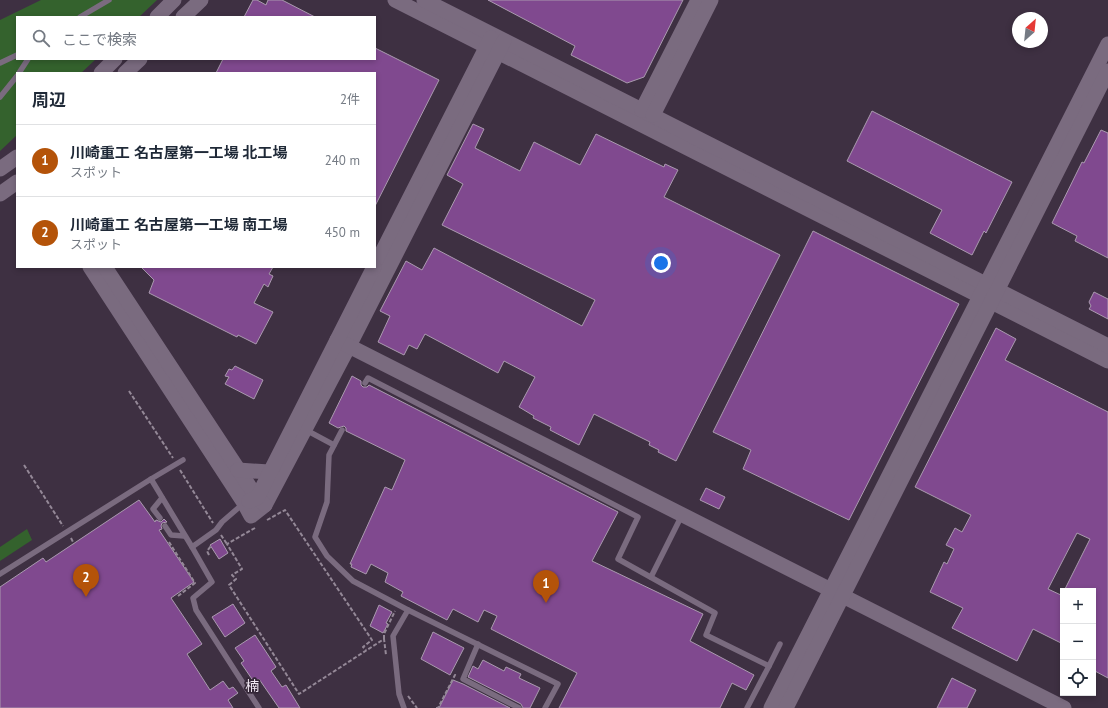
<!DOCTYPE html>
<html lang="ja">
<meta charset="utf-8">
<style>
:root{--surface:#fff;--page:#f2f2f3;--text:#1f2937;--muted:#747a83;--line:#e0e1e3;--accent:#b45309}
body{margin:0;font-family:"PT Sans","Noto Sans JP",sans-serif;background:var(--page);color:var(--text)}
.controls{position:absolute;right:12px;bottom:12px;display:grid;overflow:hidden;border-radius:0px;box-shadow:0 2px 6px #0003}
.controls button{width:36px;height:36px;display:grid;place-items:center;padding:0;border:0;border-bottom:1px solid var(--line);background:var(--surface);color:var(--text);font:20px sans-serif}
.compass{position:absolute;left:1012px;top:12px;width:36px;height:36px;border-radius:50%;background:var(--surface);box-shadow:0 2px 6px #0003;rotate:27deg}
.you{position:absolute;left:661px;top:263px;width:14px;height:14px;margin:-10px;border:3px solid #fff;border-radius:50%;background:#1a73e8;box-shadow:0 0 0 6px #1a73e833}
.badge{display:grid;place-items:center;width:26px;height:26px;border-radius:50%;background:var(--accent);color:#fff;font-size:13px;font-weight:700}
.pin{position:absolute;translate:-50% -33px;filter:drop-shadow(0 1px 2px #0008)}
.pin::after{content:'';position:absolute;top:21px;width:14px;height:12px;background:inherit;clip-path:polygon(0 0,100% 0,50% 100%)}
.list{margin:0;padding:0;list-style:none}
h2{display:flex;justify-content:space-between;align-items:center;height:52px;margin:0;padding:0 16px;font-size:17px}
h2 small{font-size:13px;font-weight:400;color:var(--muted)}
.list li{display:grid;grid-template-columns:26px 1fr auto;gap:12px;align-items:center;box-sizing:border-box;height:72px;padding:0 16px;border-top:1px solid var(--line)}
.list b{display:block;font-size:15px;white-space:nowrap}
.list p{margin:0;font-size:13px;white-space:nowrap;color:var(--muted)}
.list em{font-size:13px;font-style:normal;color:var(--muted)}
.icon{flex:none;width:22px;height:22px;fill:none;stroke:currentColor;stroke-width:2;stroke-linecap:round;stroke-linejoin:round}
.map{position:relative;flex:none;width:1108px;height:708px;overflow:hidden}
.search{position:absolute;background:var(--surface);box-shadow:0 2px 6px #0003;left:16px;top:16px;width:360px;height:44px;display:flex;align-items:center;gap:10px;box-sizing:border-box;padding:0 14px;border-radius:0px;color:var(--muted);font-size:15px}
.panel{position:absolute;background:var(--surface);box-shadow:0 2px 6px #0003;left:16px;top:72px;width:360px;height:196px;border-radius:0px}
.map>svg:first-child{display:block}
.green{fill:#34622d}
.building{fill:#80498f;stroke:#aa9aaf}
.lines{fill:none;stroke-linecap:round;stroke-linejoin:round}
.path{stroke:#948897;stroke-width:2;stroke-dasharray:4 2;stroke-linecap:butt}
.lane{stroke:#7a6b7f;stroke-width:5.5}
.secondary{stroke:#7a6b7f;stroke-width:15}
.labels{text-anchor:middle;stroke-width:3.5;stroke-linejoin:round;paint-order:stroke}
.quarter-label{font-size:14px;fill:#f2e9f4;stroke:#342637}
</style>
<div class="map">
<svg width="1108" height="708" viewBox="0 0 1108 708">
<rect width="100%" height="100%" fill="#3e3042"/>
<g class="green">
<path d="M 41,0 L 157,0 L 139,17 L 17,17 L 17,59 L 96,59 L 81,73 L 17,73 L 17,135 L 0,151 L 0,20 Z"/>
<path d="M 27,529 L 32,540 L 0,561 L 0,547 Z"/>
</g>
<g class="building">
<path d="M 253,0 L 257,0 L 266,5 L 268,0 L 282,0 L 315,17 L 244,17 Z"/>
<path d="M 488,0 L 683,0 L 644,77 L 627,83 L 571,55 L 575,46 Z"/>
<path d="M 375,48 L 439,80 L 375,206 L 375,73 L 216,73 L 223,59 L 375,59 Z"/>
<path d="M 872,111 L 1012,182 L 986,233 L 984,231 L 972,255 L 930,233 L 942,210 L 847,161 Z"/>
<path d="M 473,124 L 484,129 L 475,148 L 520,171 L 534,142 L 580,165 L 596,134 L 664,167 L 665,164 L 678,170 L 664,197 L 780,255 L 676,461 L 658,452 L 659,450 L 649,445 L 650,442 L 594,414 L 579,445 L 550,430 L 551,427 L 533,418 L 534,416 L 519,407 L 535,377 L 504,361 L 498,373 L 425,334 L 417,349 L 409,345 L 404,355 L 378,342 L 390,316 L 380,311 L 406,261 L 422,270 L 434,248 L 582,326 L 595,300 L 442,225 L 463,184 L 447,175 Z"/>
<path d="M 1101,130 L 1108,133 L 1108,258 L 1075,241 L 1077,236 L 1052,223 L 1082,162 L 1084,163 Z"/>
<path d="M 813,231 L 959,304 L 849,520 L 743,469 L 751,450 L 713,432 Z"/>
<path d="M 141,267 L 273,267 L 269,274 L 273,276 L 268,287 L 264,284 L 254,303 L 273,312 L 256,344 L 238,335 L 237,337 L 149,293 L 154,280 Z"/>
<path d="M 1094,292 L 1108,299 L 1108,319 L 1089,309 L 1091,306 L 1089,302 Z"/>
<path d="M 996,328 L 1016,339 L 1005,360 L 1108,412 L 1108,678 L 1093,670 L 1093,591 L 1064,591 L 1090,539 L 1077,533 L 1048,589 L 1063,596 L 1063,644 L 1033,629 L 1017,661 L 952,628 L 963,608 L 930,592 L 944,562 L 947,564 L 954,549 L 946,545 L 955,528 L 962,532 L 971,515 L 915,487 Z"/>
<path d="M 235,366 L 263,380 L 254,399 L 225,384 L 229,377 L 225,376 L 229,369 L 232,370 Z"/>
<path d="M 352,376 L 361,381 L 361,385 L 363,387 L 367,387 L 369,385 L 618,512 L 592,561 L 703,614 L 690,641 L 754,675 L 746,690 L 732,683 L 720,708 L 559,708 L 577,673 L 491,629 L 497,616 L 484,610 L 478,622 L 453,609 L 447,620 L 401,596 L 403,592 L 385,582 L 388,573 L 371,564 L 366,574 L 351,567 L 352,564 L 350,564 L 385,487 L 392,490 L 405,460 L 346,431 L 346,428 L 344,426 L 338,428 L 329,423 Z"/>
<path d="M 706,488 L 725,497 L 719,509 L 700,500 Z"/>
<path d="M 139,500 L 155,522 L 156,520 L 161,522 L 164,519 L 167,522 L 162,523 L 161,526 L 162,529 L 159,530 L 194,582 L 171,598 L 202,644 L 187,654 L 210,690 L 223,681 L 229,689 L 233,687 L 238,693 L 228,700 L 233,708 L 0,708 L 0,587 L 43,558 L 46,562 Z"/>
<path d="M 220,539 L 228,553 L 219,559 L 210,545 Z"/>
<path d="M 233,604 L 245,623 L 225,637 L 212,617 Z"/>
<path d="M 379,605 L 392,612 L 386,623 L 388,624 L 383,633 L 370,626 Z"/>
<path d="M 433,632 L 464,648 L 450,675 L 421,659 Z"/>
<path d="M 255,635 L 276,667 L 271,671 L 282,687 L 286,685 L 300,708 L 279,708 L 259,679 L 254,682 L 241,663 L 244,661 L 235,648 Z"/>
<path d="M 483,660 L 504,671 L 506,667 L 521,674 L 519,678 L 540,688 L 530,708 L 523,708 L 521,704 L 468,677 L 473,666 L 478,669 Z"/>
<path d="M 952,678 L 976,690 L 967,708 L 937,708 Z"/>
<path d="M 453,680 L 463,684 L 510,708 L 439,708 Z"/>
</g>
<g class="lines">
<g class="path">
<path d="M 129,391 L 173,458"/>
<path d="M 24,465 L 63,526"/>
<path d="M 180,470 L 213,523"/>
<path d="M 267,520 L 285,510 L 372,640 L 363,647 L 366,650"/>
<path d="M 255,528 L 227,544 L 242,569 L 232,575 L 236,579 L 229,585 L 299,694 L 384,639 L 386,655"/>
<path d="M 221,535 L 227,544"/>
<path d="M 71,538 L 74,544"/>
<path d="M 169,542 L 195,583 L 178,596"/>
<path d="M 209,555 L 207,551 L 211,546"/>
<path d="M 384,639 L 384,634 L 395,611"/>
<path d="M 408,696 L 417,708"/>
<path d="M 436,708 L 438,708 L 455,675 L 457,676"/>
</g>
<g class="lane">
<path d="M 80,17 L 109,0"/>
<path d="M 0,63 L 17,55"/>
<path d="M 19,73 L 28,59"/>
<path d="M 0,97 L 17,76"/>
<path d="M 365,383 L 368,378 L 638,517 L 618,559 L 715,613 L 706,635 L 769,666 L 747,708"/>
<path d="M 306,430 L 334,445"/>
<path d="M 342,430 L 329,455 L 327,502 L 315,537 L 327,556 L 353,581 L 408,610 L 393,636 L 399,694 L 404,708"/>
<path d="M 151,479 L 183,460"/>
<path d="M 160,518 L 153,509 L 162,498"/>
<path d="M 165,526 L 171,535 L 184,536"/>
<path d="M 192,547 L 212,582 L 193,598 L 196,610 L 259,708"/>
<path d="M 0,574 L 151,479 L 192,547 L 216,530 L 222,522 L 244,503"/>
<path d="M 651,577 L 682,515"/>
<path d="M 408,610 L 558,684 L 545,708"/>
<path d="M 478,644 L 463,679 L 519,708"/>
<path d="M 769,666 L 780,644"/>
</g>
<g class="secondary">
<path d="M 395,0 L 1108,361"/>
<path d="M 424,0 L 1108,346"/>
<path d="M 157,17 L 174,0"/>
<path d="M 183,17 L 201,0"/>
<path d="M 101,73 L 115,59"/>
<path d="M 125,73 L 140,59"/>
<path d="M 642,110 L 698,0"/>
<path d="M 653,115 L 711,0"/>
<path d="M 0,169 L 17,157"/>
<path d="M 0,194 L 17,182"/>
<path d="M 375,266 L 491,38"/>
<path d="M 90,267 L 244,503 L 251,516 L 265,505 L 349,346 L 504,41"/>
<path d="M 105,267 L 257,498 L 265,505"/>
<path d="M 337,340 L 1064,708"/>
<path d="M 238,470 L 269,472"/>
<path d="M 249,501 L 257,498 L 374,267"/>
<path d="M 771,708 L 1108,44"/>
<path d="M 786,708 L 1108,71"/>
</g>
</g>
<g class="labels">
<g class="quarter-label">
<text x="252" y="691">楠</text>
</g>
</g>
</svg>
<div class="controls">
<button>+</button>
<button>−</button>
<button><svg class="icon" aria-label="locate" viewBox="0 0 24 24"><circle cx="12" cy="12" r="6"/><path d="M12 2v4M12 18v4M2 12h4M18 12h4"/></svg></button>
</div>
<svg class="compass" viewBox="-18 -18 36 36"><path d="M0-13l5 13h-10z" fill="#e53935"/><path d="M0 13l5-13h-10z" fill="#747a83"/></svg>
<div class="you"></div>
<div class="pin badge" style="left:546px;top:603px">1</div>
<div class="pin badge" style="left:86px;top:597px">2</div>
<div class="search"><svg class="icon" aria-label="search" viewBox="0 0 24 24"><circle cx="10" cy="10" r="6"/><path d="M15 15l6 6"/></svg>ここで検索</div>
<section class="panel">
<h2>周辺<small>2件</small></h2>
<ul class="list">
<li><span class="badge">1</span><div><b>川崎重工 名古屋第一工場 北工場</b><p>スポット</p></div><em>240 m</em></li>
<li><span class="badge">2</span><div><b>川崎重工 名古屋第一工場 南工場</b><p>スポット</p></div><em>450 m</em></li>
</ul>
</section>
</div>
